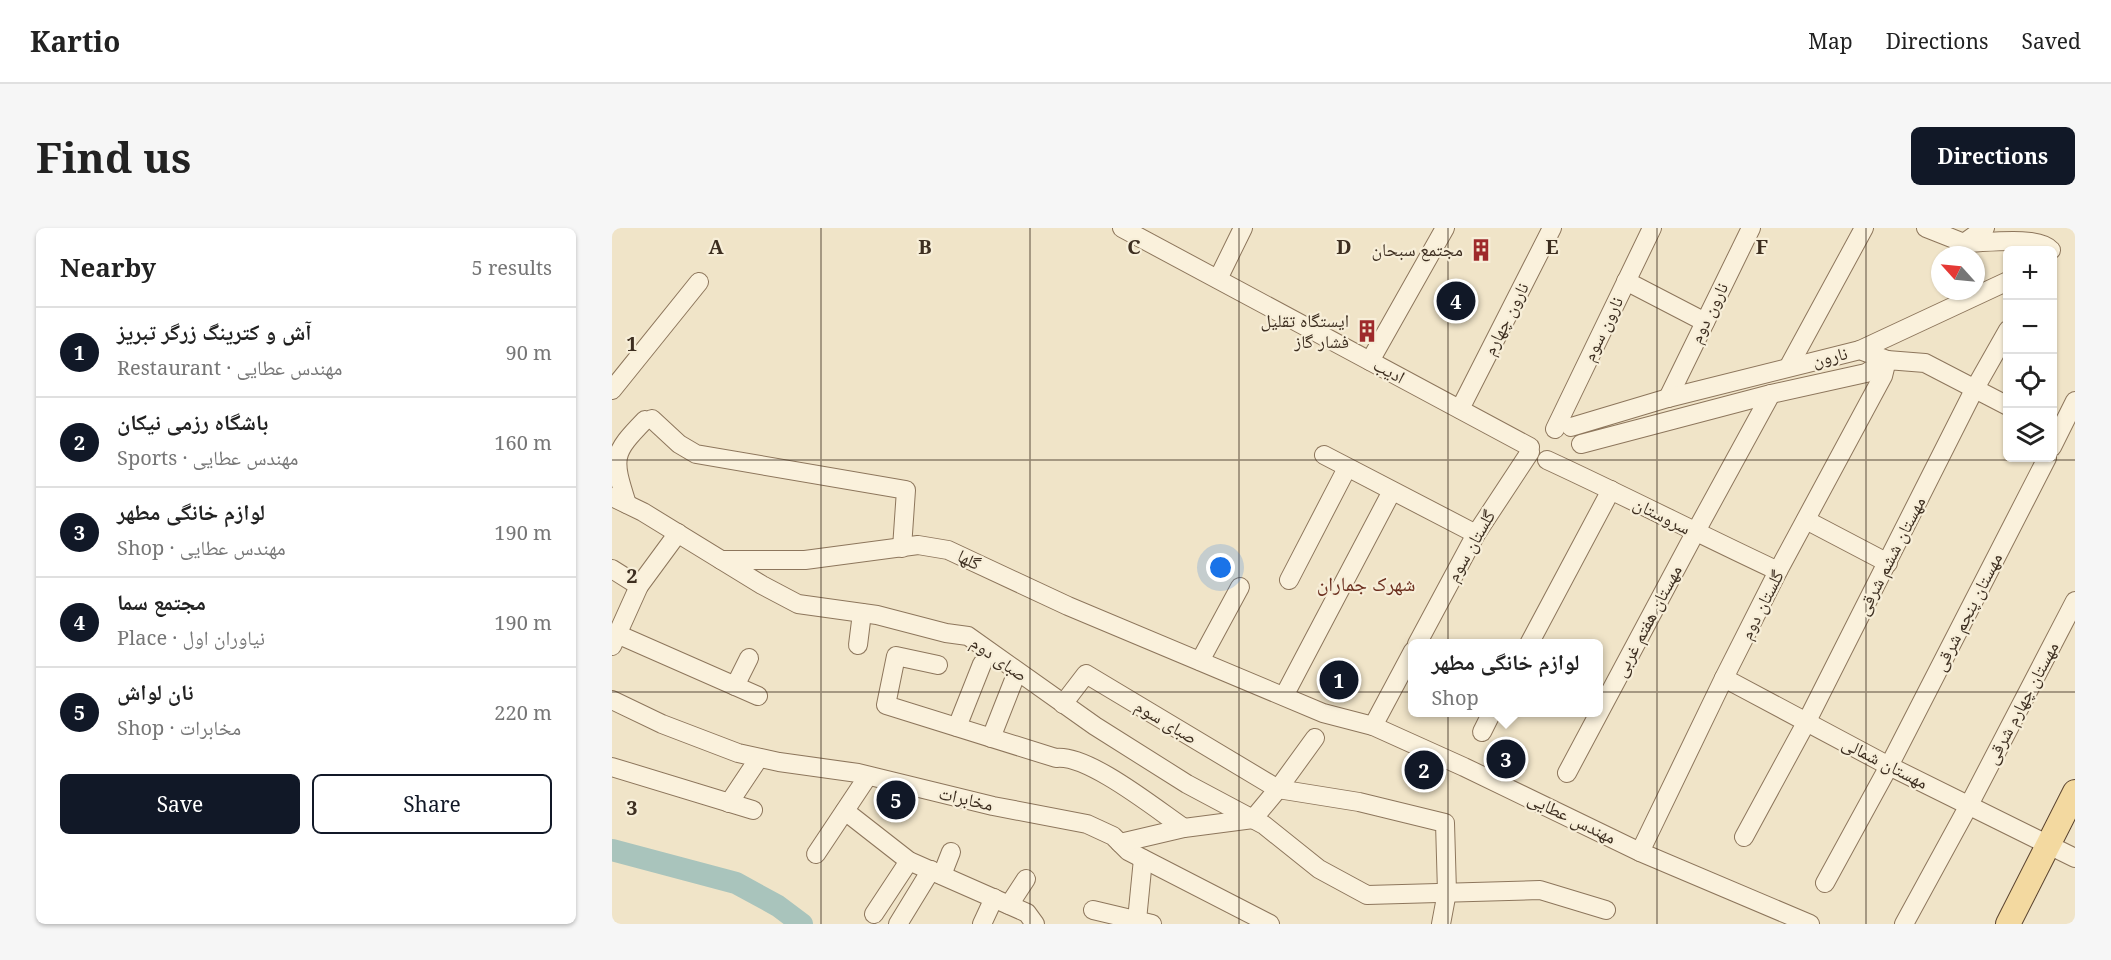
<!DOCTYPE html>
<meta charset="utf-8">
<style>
:root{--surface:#fff;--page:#f6f6f6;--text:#222;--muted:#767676;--line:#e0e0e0;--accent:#111827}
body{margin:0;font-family:"Noto Serif","Noto Naskh Arabic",serif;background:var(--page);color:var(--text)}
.controls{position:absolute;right:18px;top:18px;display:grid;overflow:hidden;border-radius:9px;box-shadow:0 2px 4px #0004}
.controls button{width:54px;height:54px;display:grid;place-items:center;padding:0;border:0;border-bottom:2px solid var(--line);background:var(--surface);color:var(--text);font:30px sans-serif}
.compass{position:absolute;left:1319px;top:18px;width:54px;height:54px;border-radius:50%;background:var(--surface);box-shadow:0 2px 4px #0004;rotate:297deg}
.you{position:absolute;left:609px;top:340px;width:21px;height:21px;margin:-15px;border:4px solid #fff;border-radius:50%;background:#1a73e8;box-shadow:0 0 0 9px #1a73e833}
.badge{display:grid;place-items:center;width:39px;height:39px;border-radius:50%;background:var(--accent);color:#fff;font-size:20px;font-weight:700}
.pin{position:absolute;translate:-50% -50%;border:3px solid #fff;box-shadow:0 2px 6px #0006}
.popup{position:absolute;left:796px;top:411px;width:195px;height:78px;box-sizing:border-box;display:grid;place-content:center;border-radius:9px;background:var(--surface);filter:drop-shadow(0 2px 4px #0005);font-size:20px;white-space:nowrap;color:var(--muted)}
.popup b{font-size:22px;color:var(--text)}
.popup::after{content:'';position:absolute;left:50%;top:100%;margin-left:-12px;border:12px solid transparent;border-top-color:var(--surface)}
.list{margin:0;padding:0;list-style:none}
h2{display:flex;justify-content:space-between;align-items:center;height:78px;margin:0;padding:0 24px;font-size:26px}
h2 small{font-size:20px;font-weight:400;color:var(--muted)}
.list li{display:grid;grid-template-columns:39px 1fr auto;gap:18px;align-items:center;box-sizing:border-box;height:90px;padding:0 24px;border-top:2px solid var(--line)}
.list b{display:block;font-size:22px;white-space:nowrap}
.list p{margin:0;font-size:20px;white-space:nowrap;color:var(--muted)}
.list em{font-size:20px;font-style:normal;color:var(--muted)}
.actions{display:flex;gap:12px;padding:18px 24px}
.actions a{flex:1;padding:14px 0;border:2px solid var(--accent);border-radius:9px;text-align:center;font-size:21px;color:var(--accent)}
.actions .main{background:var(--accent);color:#fff}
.icon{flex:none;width:33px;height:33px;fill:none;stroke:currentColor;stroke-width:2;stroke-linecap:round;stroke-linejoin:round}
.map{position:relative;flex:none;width:1463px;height:696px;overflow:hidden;border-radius:9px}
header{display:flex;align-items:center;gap:36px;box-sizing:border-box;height:84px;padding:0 30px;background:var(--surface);border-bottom:2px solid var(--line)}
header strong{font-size:28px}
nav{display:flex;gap:33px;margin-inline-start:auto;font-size:21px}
.intro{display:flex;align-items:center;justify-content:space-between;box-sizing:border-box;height:144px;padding:0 36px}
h1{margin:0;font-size:42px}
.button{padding:15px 27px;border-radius:9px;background:var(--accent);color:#fff;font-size:21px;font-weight:700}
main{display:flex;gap:36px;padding:0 36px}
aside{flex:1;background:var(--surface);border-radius:9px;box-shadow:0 2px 4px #0004}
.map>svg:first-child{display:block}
.green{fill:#c9cf9b}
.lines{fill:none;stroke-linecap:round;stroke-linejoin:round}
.river{stroke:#a9c4bc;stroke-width:22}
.minor-casing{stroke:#8d765c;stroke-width:20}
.major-casing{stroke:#5b4430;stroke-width:26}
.minor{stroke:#faf1dc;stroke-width:18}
.major{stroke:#f3d9a0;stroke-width:24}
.grid{fill:none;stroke:#3d2e20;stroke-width:1.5;stroke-opacity:0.55}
.labels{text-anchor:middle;stroke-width:4.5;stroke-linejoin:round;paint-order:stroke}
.poi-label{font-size:18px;fill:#3d2e20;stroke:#f7eed8;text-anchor:end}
.street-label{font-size:18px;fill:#3d2e20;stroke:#f7eed8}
.neighbourhood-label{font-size:20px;fill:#6b2e1e;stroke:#f7eed8}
.grid-label{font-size:20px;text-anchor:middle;font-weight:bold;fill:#3d2e20;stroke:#f7eed8;stroke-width:4.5;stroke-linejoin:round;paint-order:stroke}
</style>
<header>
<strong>Kartio</strong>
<nav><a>Map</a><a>Directions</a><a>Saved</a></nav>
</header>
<div class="intro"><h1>Find us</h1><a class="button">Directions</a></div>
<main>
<aside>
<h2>Nearby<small>5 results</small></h2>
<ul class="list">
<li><span class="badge">1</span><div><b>آش و کترینگ زرگر تبریز</b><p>Restaurant · مهندس عطایی</p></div><em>90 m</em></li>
<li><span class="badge">2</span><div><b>باشگاه رزمی نیکان</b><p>Sports · مهندس عطایی</p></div><em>160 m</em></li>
<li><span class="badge">3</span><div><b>لوازم خانگی مطهر</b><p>Shop · مهندس عطایی</p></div><em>190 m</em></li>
<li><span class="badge">4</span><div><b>مجتمع سما</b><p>Place · نیاوران اول</p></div><em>190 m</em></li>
<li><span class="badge">5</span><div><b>نان لواش</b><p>Shop · مخابرات</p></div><em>220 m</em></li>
</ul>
<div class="actions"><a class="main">Save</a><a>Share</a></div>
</aside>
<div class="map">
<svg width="1463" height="696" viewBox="0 0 1463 696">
<rect width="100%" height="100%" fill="#f0e4c8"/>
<path class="green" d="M 798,530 L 830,538 L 827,548 L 822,546 L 818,559 L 793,553 Z"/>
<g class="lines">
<path class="river" d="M 0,622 L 124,655 L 166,678 L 190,696"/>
<g class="minor-casing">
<g id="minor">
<path d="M 510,0 L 918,219"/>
<path d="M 1314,0 L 1352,15 L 1373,0"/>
<path d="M 1352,15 C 1373,15 1426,7 1439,22"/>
<path d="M 606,51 L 631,0"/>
<path d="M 1014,53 L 1093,94"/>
<path d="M 1248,122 L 1396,53"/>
<path d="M 758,133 L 833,0"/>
<path d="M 1177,138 L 1252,0"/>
<path d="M 0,162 L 87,54"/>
<path d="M 1056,170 L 1139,0"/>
<path d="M 848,181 L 940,0"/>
<path d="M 40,191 L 67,216 L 84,226 L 294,262 L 290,320"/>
<path d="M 959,199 L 1056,170 L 1248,122 L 1275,132 L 1254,145 L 1159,166 L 969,216"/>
<path d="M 943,201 L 1040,0"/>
<path d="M 1440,219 L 1463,173"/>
<path d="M 712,227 L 864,306"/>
<path d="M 935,232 C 1013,268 1089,307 1166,343"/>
<path d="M 0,269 L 31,284 L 150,357 L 186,376 L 265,387 L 334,405 L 356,408 L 483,498 L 575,556 L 652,597 L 707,641 L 755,667 L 928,662 L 994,682"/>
<path d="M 15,276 C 0,229 0,226 33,192"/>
<path d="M 1194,292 L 1276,335"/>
<path d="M 109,332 L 193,332 L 306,317 L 336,322 L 456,378 L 711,485 L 761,498 L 852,539 L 1028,624 L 1198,696"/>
<path d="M 0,341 L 27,358"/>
<path d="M 677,352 L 735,240"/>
<path d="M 5,406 L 146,468"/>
<path d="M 805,416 L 864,306 L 918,224"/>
<path d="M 917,416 L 999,262"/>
<path d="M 246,417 L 250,385"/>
<path d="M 0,418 L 27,358 L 66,305"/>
<path d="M 588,433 L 628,359"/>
<path d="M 326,437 L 284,428 L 274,477 L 444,530 C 476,526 544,581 572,600"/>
<path d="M 1112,450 L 1277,538 L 1463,630"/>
<path d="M 123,458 L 137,430"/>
<path d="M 672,468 L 780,263"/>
<path d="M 0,472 L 50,496 L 126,525 L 167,534 L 246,545 L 381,578 L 475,596 L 501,608 L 516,623 L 658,696"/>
<path d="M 451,476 L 474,446 L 666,561 L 747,574 L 833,595 L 835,664 L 829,696"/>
<path d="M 761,498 L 801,423"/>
<path d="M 345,499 L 370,436"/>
<path d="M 870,504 L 880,484"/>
<path d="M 379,510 L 405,444"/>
<path d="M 0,539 L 141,582"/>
<path d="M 955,545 L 1083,305 L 1159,166"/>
<path d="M 117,575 L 147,530"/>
<path d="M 233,583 L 297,633 L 415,685 L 423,696"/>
<path d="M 641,591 L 666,561 L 703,510"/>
<path d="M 1132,609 L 1195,493 L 1362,162 L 1396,102"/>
<path d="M 508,615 L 572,600 L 641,591"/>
<path d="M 1028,624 L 1112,450 L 1166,343 L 1271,148 L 1275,132 L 1313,135 L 1396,178"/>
<path d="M 204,626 L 256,548"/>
<path d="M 330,647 L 339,624"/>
<path d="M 1213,655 L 1277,538 L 1435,230"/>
<path d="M 397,677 L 414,651"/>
<path d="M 481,682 L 540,696"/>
<path d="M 262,686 L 297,633"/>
<path d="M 525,692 L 531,631"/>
<path d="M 286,696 L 319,642"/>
<path d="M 370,696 L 382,670"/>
<path d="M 1292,696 L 1357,577 L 1463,373"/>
</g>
</g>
<g class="major-casing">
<path id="major" d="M 1396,696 L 1463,564"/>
</g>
<use href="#minor" class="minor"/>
<use href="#major" class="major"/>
</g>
<path class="grid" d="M 209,0 L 209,696M 418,0 L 418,696M 627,0 L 627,696M 836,0 L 836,696M 1045,0 L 1045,696M 1254,0 L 1254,696M 0,232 L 1463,232M 0,464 L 1463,464"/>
<defs>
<g id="building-bare" transform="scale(1.8)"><path d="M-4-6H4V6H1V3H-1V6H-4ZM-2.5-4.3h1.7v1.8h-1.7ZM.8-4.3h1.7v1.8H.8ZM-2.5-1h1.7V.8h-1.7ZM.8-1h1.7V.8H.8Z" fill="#9e2a2b" stroke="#f7eed8" stroke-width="2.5" paint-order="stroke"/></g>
</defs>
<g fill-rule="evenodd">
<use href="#building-bare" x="869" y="22"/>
<use href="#building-bare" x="755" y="103"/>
</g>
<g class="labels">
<g class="poi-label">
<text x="851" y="28">مجتمع سبحان</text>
<text x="737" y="99">ایستگاه تقلیل<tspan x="737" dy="21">فشار گاز</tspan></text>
</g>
<g class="street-label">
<text transform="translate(1097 85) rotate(-64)" y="6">نارون دوم</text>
<text transform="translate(894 91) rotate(-63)" y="6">نارون چهارم</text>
<text transform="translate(991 101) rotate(-64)" y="6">نارون سوم</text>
<text transform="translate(1218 129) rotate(-13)" y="6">نارون</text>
<text transform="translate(777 143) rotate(28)" y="6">ادیب</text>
<text transform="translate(1050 288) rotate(27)" y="6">سروستان</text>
<text transform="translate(859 318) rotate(-60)" y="6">گلستان سوم</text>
<text transform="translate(1279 328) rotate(-63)" y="6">مهستان ششم شرقی</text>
<text transform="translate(357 332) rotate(27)" y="6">گلها</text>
<text transform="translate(1150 377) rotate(-63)" y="6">گلستان دوم</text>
<text transform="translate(1356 384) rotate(-63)" y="6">مهستان پنجم شرقی</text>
<text transform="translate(1036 393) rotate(-62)" y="6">مهستان هفتم غربی</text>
<text transform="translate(387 431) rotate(35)" y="6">صبای دوم</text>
<text transform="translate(1410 475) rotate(-62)" y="6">مهستان چهارم شرقی</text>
<text transform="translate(554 494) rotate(31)" y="6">صبای سوم</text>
<text transform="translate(1273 535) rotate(27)" y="6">مهستان شمالی</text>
<text transform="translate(354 571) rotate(13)" y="6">مخابرات</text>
<text transform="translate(960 590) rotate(26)" y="6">مهندس عطایی</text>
</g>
<g class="neighbourhood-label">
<text x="754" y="363">شهرک جماران</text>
</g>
</g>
<g class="grid-label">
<text x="104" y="26">A</text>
<text x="313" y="26">B</text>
<text x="522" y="26">C</text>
<text x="732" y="26">D</text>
<text x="940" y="26">E</text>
<text x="1150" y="26">F</text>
<text x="20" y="123">1</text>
<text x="20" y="355">2</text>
<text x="20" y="587">3</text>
</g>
</svg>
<div class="controls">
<button>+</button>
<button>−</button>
<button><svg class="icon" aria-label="locate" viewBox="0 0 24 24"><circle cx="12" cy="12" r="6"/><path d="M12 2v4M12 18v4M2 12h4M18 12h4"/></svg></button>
<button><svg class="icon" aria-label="layers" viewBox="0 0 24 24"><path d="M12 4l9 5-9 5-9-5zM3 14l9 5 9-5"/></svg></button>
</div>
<svg class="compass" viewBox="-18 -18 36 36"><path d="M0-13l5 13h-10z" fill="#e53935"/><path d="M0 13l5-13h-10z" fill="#767676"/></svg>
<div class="you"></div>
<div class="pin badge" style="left:727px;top:452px">1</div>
<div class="pin badge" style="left:812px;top:542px">2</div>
<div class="pin badge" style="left:894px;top:531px">3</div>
<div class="popup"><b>لوازم خانگی مطهر</b>Shop</div>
<div class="pin badge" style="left:844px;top:73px">4</div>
<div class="pin badge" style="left:284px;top:572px">5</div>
</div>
</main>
